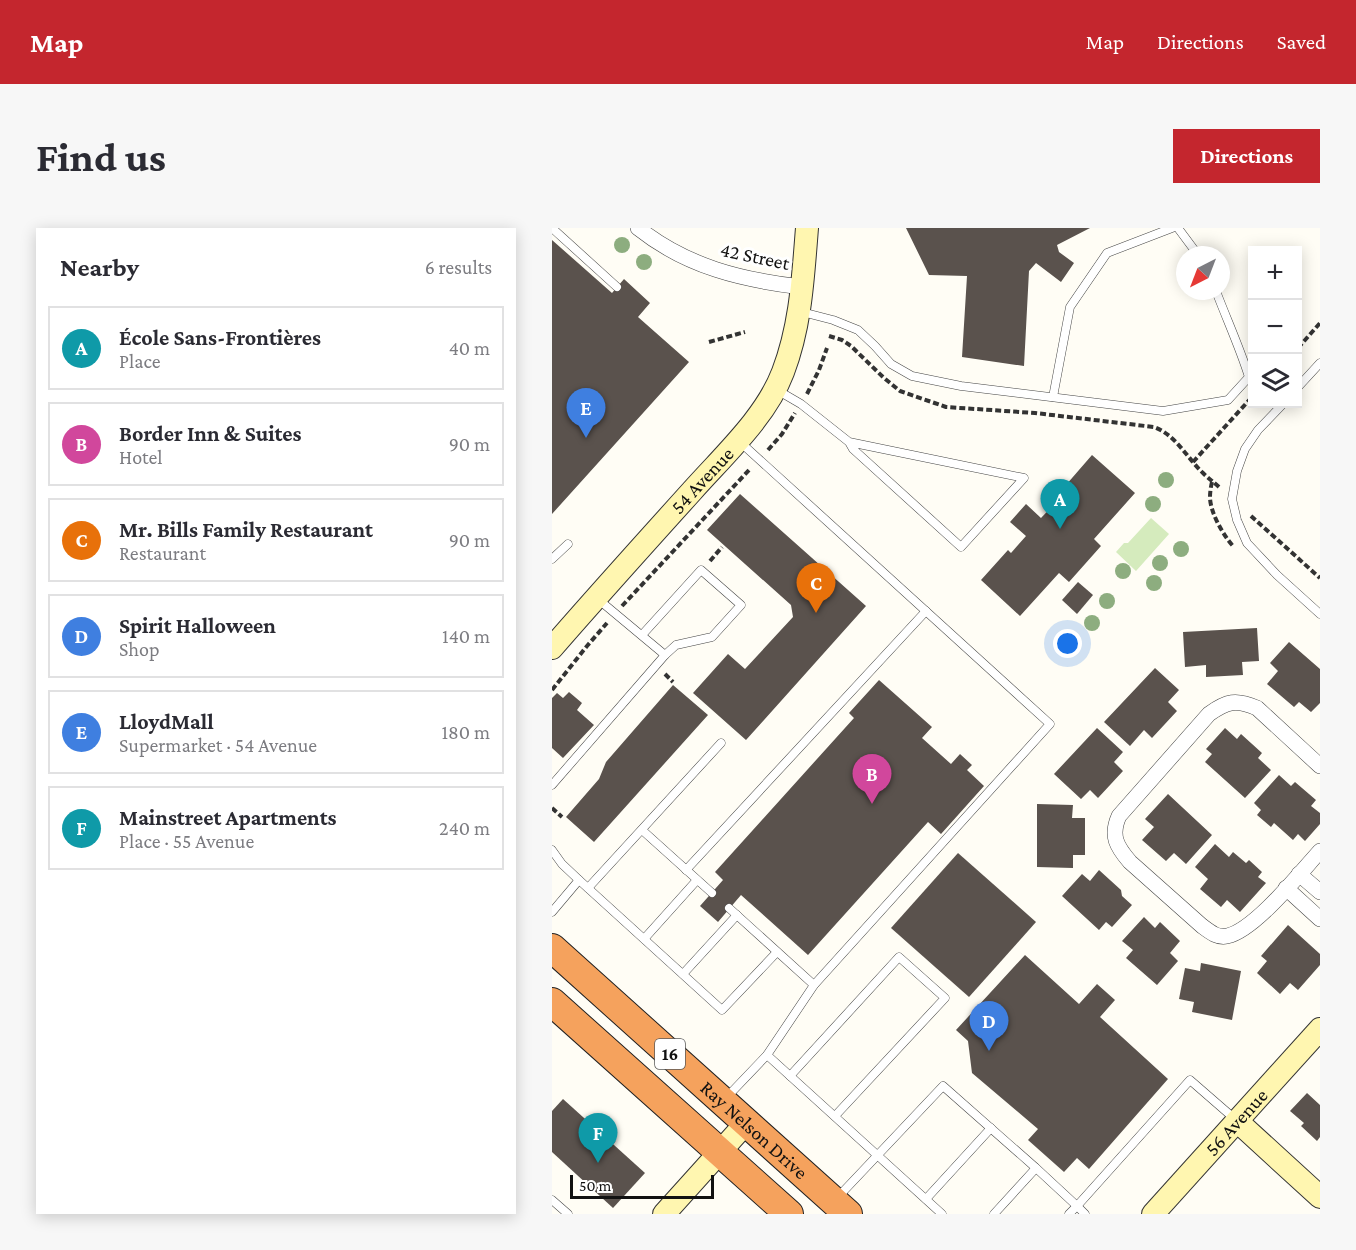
<!DOCTYPE html>
<meta charset="utf-8">
<style>
:root{--surface:#fff;--page:#f7f7f7;--text:#2b2b33;--muted:#7c7c81;--line:#e1e1e2;--accent:#c4262e}
body{margin:0;font-family:"Crimson Pro",serif;background:var(--page);color:var(--text)}
.controls{position:absolute;right:18px;top:18px;display:grid;overflow:hidden;border-radius:0px;box-shadow:0 3px 15px #0003}
.controls button{width:54px;height:54px;display:grid;place-items:center;padding:0;border:0;border-bottom:2px solid var(--line);background:var(--surface);color:var(--text);font:30px sans-serif}
.compass{position:absolute;left:624px;top:18px;width:54px;height:54px;border-radius:50%;background:var(--surface);box-shadow:0 3px 15px #0003;rotate:222deg}
.scale{position:absolute;left:18px;bottom:15px;width:144px;box-sizing:border-box;padding-left:6px;border:3px solid #111;border-top:0;font-size:16px;line-height:21px;white-space:nowrap;color:#111;-webkit-text-stroke:4px #fff;paint-order:stroke}
.you{position:absolute;left:516px;top:416px;width:21px;height:21px;margin:-15px;border:4px solid #fff;border-radius:50%;background:#1a73e8;box-shadow:0 0 0 9px #1a73e833}
.badge{display:grid;place-items:center;width:39px;height:39px;border-radius:50%;background:var(--accent);color:#fff;font-size:20px;font-weight:700}
.pin{position:absolute;translate:-50% -50px;filter:drop-shadow(0 2px 3px #0008)}
.pin::after{content:'';position:absolute;top:32px;width:21px;height:18px;background:inherit;clip-path:polygon(0 0,100% 0,50% 100%)}
.list{margin:0;padding:0;list-style:none}
h2{display:flex;justify-content:space-between;align-items:center;height:78px;margin:0;padding:0 24px;font-size:26px}
h2 small{font-size:20px;font-weight:400;color:var(--muted)}
.list li{display:grid;grid-template-columns:39px 1fr auto;gap:18px;align-items:center;box-sizing:border-box;height:84px;margin:0 12px 12px;padding:0 12px;border:2px solid var(--line);border-radius:0px}
.list b{display:block;font-size:22px;white-space:nowrap}
.list p{margin:0;font-size:20px;white-space:nowrap;color:var(--muted)}
.list em{font-size:20px;font-style:normal;color:var(--muted)}
.icon{flex:none;width:33px;height:33px;fill:none;stroke:currentColor;stroke-width:2;stroke-linecap:round;stroke-linejoin:round}
.map{position:relative;flex:none;width:768px;height:986px;overflow:hidden;border-radius:0px}
header{display:flex;align-items:center;gap:36px;box-sizing:border-box;height:84px;padding:0 30px;background:var(--accent);color:#fff}
header strong{font-size:28px}
nav{display:flex;gap:33px;margin-inline-start:auto;font-size:21px}
.intro{display:flex;align-items:center;justify-content:space-between;box-sizing:border-box;height:144px;padding:0 36px}
h1{margin:0;font-size:42px}
.button{padding:15px 27px;border-radius:0px;background:var(--accent);color:#fff;font-size:21px;font-weight:700}
main{display:flex;gap:36px;padding:0 36px}
aside{flex:1;background:var(--surface);border-radius:0px;box-shadow:0 3px 15px #0003}
.map>svg:first-child{display:block}
.green{fill:#d5ebbd}
.building{fill:#5a524d}
.lines{fill:none;stroke-linecap:round;stroke-linejoin:round}
.lane-casing{stroke:#444;stroke-width:9}
.street-casing{stroke:#444;stroke-width:16}
.secondary-casing{stroke:#333;stroke-width:24}
.highway-casing{stroke:#222;stroke-width:30}
.path{stroke:#333;stroke-width:4;stroke-dasharray:6 3;stroke-linecap:butt}
.lane{stroke:#fff;stroke-width:8}
.street{stroke:#fff;stroke-width:15}
.secondary{stroke:#fff6b0;stroke-width:22}
.highway{stroke:#f5a25d;stroke-width:28}
.tree{fill:#8dad7f}
.labels{text-anchor:middle;stroke-width:6;stroke-linejoin:round;paint-order:stroke}
.shield{fill:#fff;stroke:#585858;stroke-width:1.5}
.shield-label{font-size:18px;font-weight:bold;fill:#111}
.street-label{font-size:20px;fill:#111;stroke:#fff}
</style>
<header>
<strong>Map</strong>
<nav><a>Map</a><a>Directions</a><a>Saved</a></nav>
</header>
<div class="intro"><h1>Find us</h1><a class="button">Directions</a></div>
<main>
<aside>
<h2>Nearby<small>6 results</small></h2>
<ul class="list">
<li><span class="badge" style="background:#0f9aa8">A</span><div><b>École Sans-Frontières</b><p>Place</p></div><em>40 m</em></li>
<li><span class="badge" style="background:#d1479c">B</span><div><b>Border Inn &amp; Suites</b><p>Hotel</p></div><em>90 m</em></li>
<li><span class="badge" style="background:#e8710a">C</span><div><b>Mr. Bills Family Restaurant</b><p>Restaurant</p></div><em>90 m</em></li>
<li><span class="badge" style="background:#3f7fe0">D</span><div><b>Spirit Halloween</b><p>Shop</p></div><em>140 m</em></li>
<li><span class="badge" style="background:#3f7fe0">E</span><div><b>LloydMall</b><p>Supermarket · 54 Avenue</p></div><em>180 m</em></li>
<li><span class="badge" style="background:#0f9aa8">F</span><div><b>Mainstreet Apartments</b><p>Place · 55 Avenue</p></div><em>240 m</em></li>
</ul>
</aside>
<div class="map">
<svg width="768" height="986" viewBox="0 0 768 986">
<rect width="100%" height="100%" fill="#fffdf5"/>
<path class="green" d="M 599,290 L 617,306 L 584,343 L 564,324 L 572,315 L 576,315 Z"/>
<g class="building">
<path d="M 354,0 L 538,0 L 505,17 L 507,24 L 522,35 L 509,54 L 484,35 L 477,43 L 472,138 L 410,129 L 415,48 L 377,47 Z"/>
<path d="M 0,12 L 60,65 L 72,51 L 98,75 L 86,89 L 137,134 L 0,286 Z"/>
<path d="M 540,227 L 583,265 L 542,311 L 549,318 L 517,354 L 507,345 L 468,388 L 429,352 L 456,322 L 459,325 L 474,308 L 458,294 L 474,276 L 489,290 L 510,268 L 507,265 Z"/>
<path d="M 188,266 L 314,378 L 194,512 L 141,465 L 176,426 L 193,441 L 241,389 L 239,377 L 155,302 Z"/>
<path d="M 526,354 L 541,367 L 525,386 L 510,372 Z"/>
<path d="M 705,400 L 707,433 L 690,434 L 691,447 L 654,449 L 654,437 L 633,439 L 631,404 Z"/>
<path d="M 737,414 L 768,441 L 768,475 L 759,484 L 747,474 L 742,479 L 715,456 L 726,443 L 718,435 Z"/>
<path d="M 603,440 L 627,462 L 616,474 L 625,483 L 600,510 L 592,502 L 578,518 L 552,494 Z"/>
<path d="M 327,452 L 380,499 L 370,510 L 399,536 L 408,526 L 420,537 L 415,542 L 432,558 L 389,606 L 376,594 L 256,727 L 189,667 L 166,694 L 148,678 L 171,652 L 163,644 L 302,490 L 297,485 Z"/>
<path d="M 121,457 L 156,487 L 42,614 L 14,589 L 47,551 L 54,534 Z"/>
<path d="M 17,464 L 30,475 L 25,482 L 42,497 L 11,530 L 0,520 L 0,470 L 5,465 L 11,470 Z"/>
<path d="M 545,500 L 571,524 L 562,534 L 571,543 L 546,570 L 538,562 L 529,571 L 502,546 Z"/>
<path d="M 673,500 L 685,511 L 689,506 L 710,525 L 706,530 L 719,542 L 693,570 L 653,534 L 660,526 L 654,521 Z"/>
<path d="M 727,547 L 739,558 L 743,554 L 764,572 L 759,578 L 768,585 L 768,596 L 753,613 L 746,606 L 741,612 L 722,595 L 719,599 L 705,587 L 709,582 L 702,575 Z"/>
<path d="M 616,566 L 660,607 L 634,636 L 622,625 L 614,633 L 590,612 L 602,599 L 593,591 Z"/>
<path d="M 485,576 L 521,577 L 520,590 L 533,590 L 533,627 L 521,627 L 521,640 L 485,639 Z"/>
<path d="M 663,616 L 677,629 L 681,624 L 694,635 L 697,632 L 710,644 L 706,649 L 714,655 L 688,684 L 675,672 L 669,679 L 648,661 L 656,651 L 643,639 Z"/>
<path d="M 406,625 L 484,694 L 417,769 L 339,700 Z"/>
<path d="M 547,642 L 569,662 L 570,668 L 580,677 L 560,699 L 554,694 L 547,702 L 510,668 L 530,646 L 538,653 Z"/>
<path d="M 592,689 L 603,700 L 608,694 L 628,713 L 618,725 L 626,733 L 605,757 L 574,730 L 581,722 L 570,713 Z"/>
<path d="M 736,697 L 768,726 L 768,737 L 746,762 L 738,755 L 728,766 L 705,745 L 715,733 L 709,728 Z"/>
<path d="M 473,727 L 527,776 L 545,756 L 563,772 L 548,789 L 616,851 L 537,941 L 525,930 L 512,944 L 476,912 L 486,901 L 420,845 L 416,813 L 404,802 Z"/>
<path d="M 649,735 L 689,743 L 680,792 L 640,784 L 642,774 L 627,771 L 633,740 L 648,743 Z"/>
<path d="M 755,865 L 768,877 L 768,909 L 765,913 L 749,898 L 752,895 L 738,883 Z"/>
<path d="M 11,871 L 93,945 L 61,980 L 0,924 L 0,883 Z"/>
</g>
<g class="lines">
<g class="lane-casing">
<g id="lane">
<path d="M 0,0 L 65,59"/>
<path d="M 626,0 L 646,27"/>
<path d="M 250,84 L 281,92 L 306,102 L 323,118 L 339,136 L 360,148 L 409,158 L 611,183 L 676,172 L 697,149 C 688,120 675,92 664,63"/>
<path d="M 746,159 L 768,135"/>
<path d="M 225,162 L 249,176 L 297,214 L 301,221 L 409,319 L 472,250 L 297,214"/>
<path d="M 501,169 L 518,79 L 555,25 L 620,0"/>
<path d="M 731,176 L 706,202 L 693,221 L 685,243 L 680,271 L 685,292 L 695,315 L 725,347 L 768,386"/>
<path d="M 0,331 L 16,316"/>
<path d="M 90,407 L 149,342 L 189,377 L 160,409 L 124,417 L 113,427"/>
<path d="M 0,557 L 113,427 L 47,372"/>
<path d="M 90,602 L 160,665"/>
<path d="M 0,622 L 10,636 L 27,652 L 0,684"/>
<path d="M 134,642 L 374,383"/>
<path d="M 27,652 L 170,782 L 225,724"/>
<path d="M 36,660 L 169,515"/>
<path d="M 177,680 L 262,757"/>
<path d="M 92,711 L 145,652"/>
<path d="M 131,746 L 185,687"/>
<path d="M 215,827 L 390,986"/>
<path d="M 238,848 L 347,729 L 393,770 L 283,888"/>
<path d="M 174,870 L 215,827 L 262,757 L 498,496 L 188,214"/>
<path d="M 286,969 L 391,858 L 484,940 L 525,978 L 638,852 L 684,892"/>
<path d="M 374,971 L 439,900"/>
<path d="M 0,972 L 16,986"/>
<path d="M 442,986 L 484,940"/>
<path d="M 517,986 L 525,978 L 533,986"/>
</g>
</g>
<g class="street-casing">
<g id="street">
<path d="M 86,0 C 135,39 190,52 250,59"/>
<path d="M 768,538 L 705,480 C 684,471 675,473 657,486 L 567,588 C 558,608 565,619 578,634 L 650,698 C 658,704 665,710 675,708 C 702,703 749,644 768,623"/>
<path d="M 747,646 L 768,664"/>
<path d="M 734,660 L 768,691"/>
</g>
</g>
<g class="secondary-casing">
<g id="secondary">
<path id="s1" d="M 0,420 C 46,367 93,315 140,263 C 172,227 214,189 231,144 C 249,97 251,49 255,0"/>
<path d="M 685,893 L 768,969"/>
<path d="M 112,986 L 194,895"/>
<path id="s2" d="M 601,986 L 768,801"/>
</g>
</g>
<g class="highway-casing">
<g id="highway">
<path id="s3" d="M 0,720 L 296,986"/>
<path d="M 0,774 L 237,986"/>
</g>
</g>
<g class="path">
<path d="M 277,108 L 290,112 L 299,118 L 332,150 L 348,163 L 394,179 L 483,185 L 602,199 C 624,207 635,230 651,245 C 657,251 663,255 669,261"/>
<path d="M 157,114 L 193,104"/>
<path d="M 746,120 L 768,95"/>
<path d="M 255,166 L 267,142 L 275,120"/>
<path d="M 216,222 L 230,206 L 243,185"/>
<path d="M 641,234 L 700,169"/>
<path d="M 660,254 C 659,258 658,264 658,269 C 658,284 671,307 681,318"/>
<path d="M 699,288 L 768,350"/>
<path d="M 158,333 L 170,319"/>
<path d="M 70,378 L 198,241"/>
<path d="M 113,446 L 121,454"/>
<path d="M 0,462 L 35,418 L 55,395"/>
<path d="M 0,580 L 10,589"/>
<path d="M 59,915 L 62,912"/>
</g>
<use href="#lane" class="lane"/>
<use href="#street" class="street"/>
<use href="#secondary" class="secondary"/>
<use href="#highway" class="highway"/>
</g>
<g class="tree">
<circle cx="70" cy="17" r="8"/>
<circle cx="92" cy="34" r="8"/>
<circle cx="614" cy="252" r="8"/>
<circle cx="601" cy="276" r="8"/>
<circle cx="629" cy="321" r="8"/>
<circle cx="608" cy="335" r="8"/>
<circle cx="571" cy="343" r="8"/>
<circle cx="602" cy="355" r="8"/>
<circle cx="555" cy="373" r="8"/>
<circle cx="540" cy="395" r="8"/>
</g>
<g class="labels">
<rect class="shield" x="103" y="811" width="30" height="30" rx="4.5"/>
<g class="shield-label">
<text x="118" y="832">16</text>
</g>
<g class="street-label">
<text transform="translate(203 28) rotate(12)" y="7">42 Street</text>
<text dy="7" stroke="none"><textPath href="#s1" startOffset="225">54 Avenue</textPath></text>
<text dy="7" stroke="none"><textPath href="#s2" startOffset="124">56 Avenue</textPath></text>
<text dy="7" stroke="none"><textPath href="#s3" startOffset="272">Ray Nelson Drive</textPath></text>
</g>
</g>
</svg>
<div class="controls">
<button>+</button>
<button>−</button>
<button><svg class="icon" aria-label="layers" viewBox="0 0 24 24"><path d="M12 4l9 5-9 5-9-5zM3 14l9 5 9-5"/></svg></button>
</div>
<svg class="compass" viewBox="-18 -18 36 36"><path d="M0-13l5 13h-10z" fill="#e53935"/><path d="M0 13l5-13h-10z" fill="#7c7c81"/></svg>
<div class="scale">50 m</div>
<div class="you"></div>
<div class="pin badge" style="left:508px;top:301px;background:#0f9aa8">A</div>
<div class="pin badge" style="left:320px;top:576px;background:#d1479c">B</div>
<div class="pin badge" style="left:264px;top:385px;background:#e8710a">C</div>
<div class="pin badge" style="left:437px;top:823px;background:#3f7fe0">D</div>
<div class="pin badge" style="left:34px;top:210px;background:#3f7fe0">E</div>
<div class="pin badge" style="left:46px;top:935px;background:#0f9aa8">F</div>
</div>
</main>
